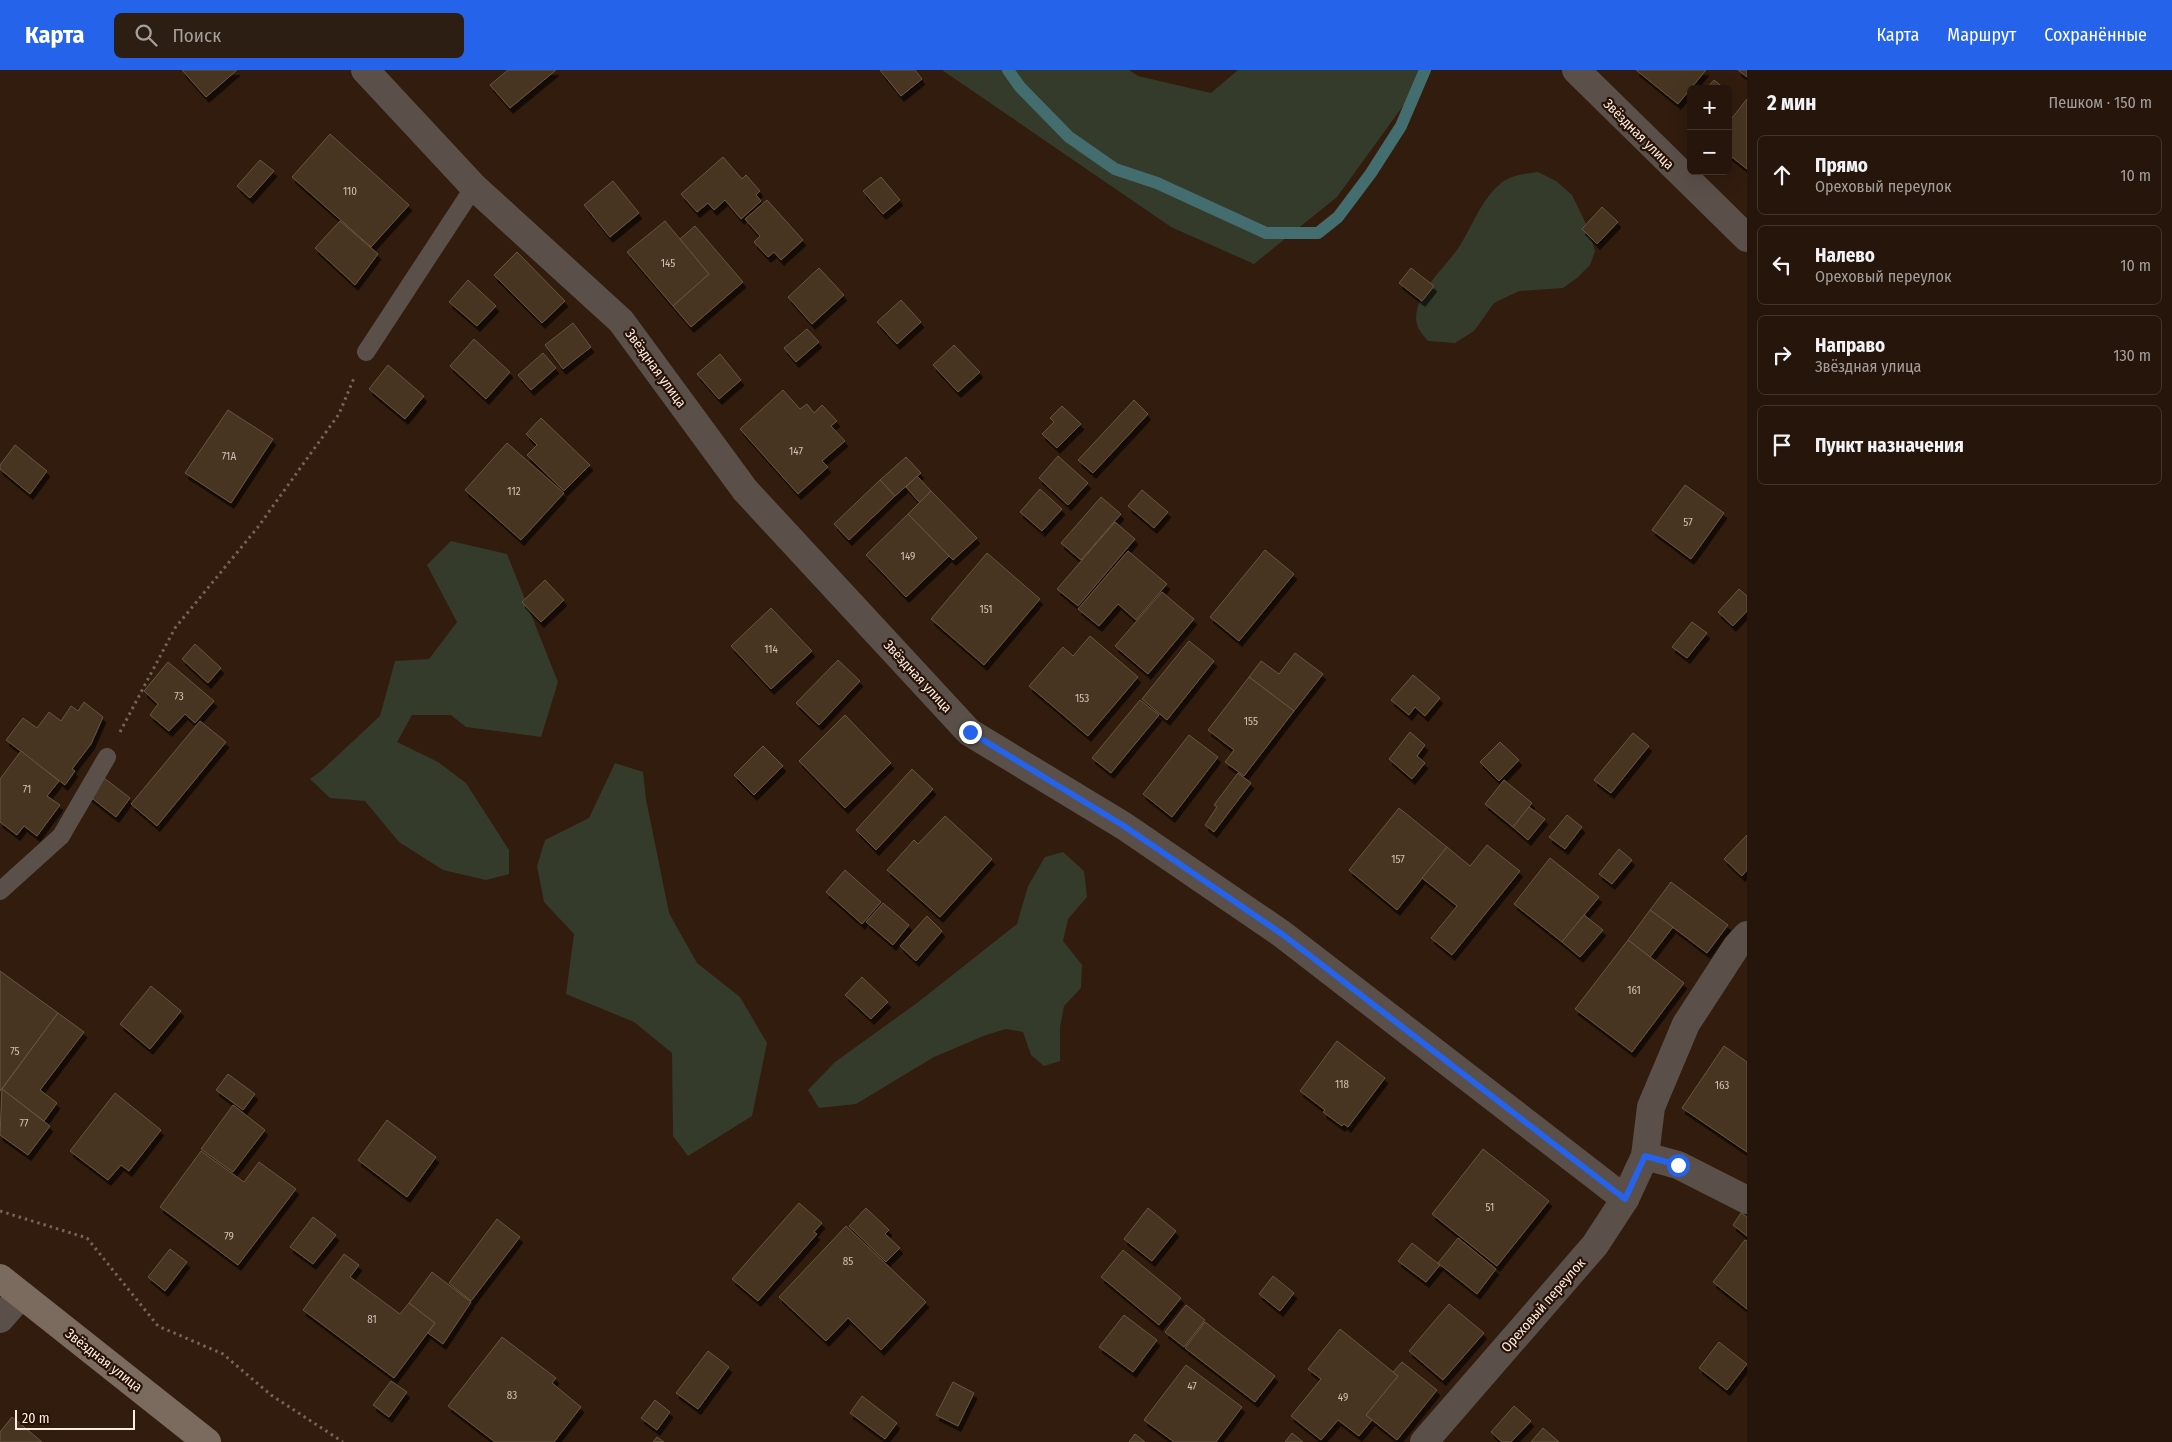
<!DOCTYPE html>
<html lang="ru">
<meta charset="utf-8">
<style>
:root{--surface:#25150a;--page:#2d1e13;--text:#f1f3f6;--muted:#a39f9c;--line:#42342b;--accent:#2563eb}
body{margin:0;font-family:"Fira Sans Condensed",sans-serif;background:var(--page);color:var(--text)}
.controls{position:absolute;right:15px;top:15px;display:grid;overflow:hidden;border-radius:8px;box-shadow:0 5px 20px #0002}
.controls button{width:45px;height:45px;display:grid;place-items:center;padding:0;border:0;border-bottom:1px solid var(--line);background:var(--surface);color:var(--text);font:25px sans-serif}
.scale{position:absolute;left:15px;bottom:12px;width:120px;box-sizing:border-box;padding-left:5px;border:2px solid #fdede4;border-top:0;font-size:14px;line-height:18px;white-space:nowrap;color:#fdede4;-webkit-text-stroke:4px #271205;paint-order:stroke}
.stop{position:absolute;width:15px;height:15px;margin:-11px;border:4px solid #2563eb;border-radius:50%;background:#fff}
.stop.end{background:#2563eb;border-color:#fff;box-shadow:0 1px 5px #0008}
.list{margin:0;padding:0;list-style:none}
h2{display:flex;justify-content:space-between;align-items:center;height:65px;margin:0;padding:0 20px;font-size:21px}
h2 small{font-size:16px;font-weight:400;color:var(--muted)}
.list li{display:grid;grid-template-columns:32px 1fr auto;gap:15px;align-items:center;box-sizing:border-box;height:80px;margin:0 10px 10px;padding:0 10px;border:1px solid var(--line);border-radius:8px}
.list b{display:block;font-size:19px;white-space:nowrap}
.list p{margin:0;font-size:16px;white-space:nowrap;color:var(--muted)}
.list em{font-size:16px;font-style:normal;color:var(--muted)}
.icon{flex:none;width:28px;height:28px;fill:none;stroke:currentColor;stroke-width:2;stroke-linecap:round;stroke-linejoin:round}
.map{position:relative;flex:none;width:1747px;height:1372px;overflow:hidden}
header{display:flex;align-items:center;gap:30px;box-sizing:border-box;height:70px;padding:0 25px;background:var(--accent);color:#fff}
header strong{font-size:24px}
nav{display:flex;gap:28px;margin-inline-start:auto;font-size:18px}
.search{width:350px;height:45px;background:var(--page);display:flex;align-items:center;gap:12px;box-sizing:border-box;padding:0 18px;border-radius:8px;color:var(--muted);font-size:19px}
main{display:flex}
aside{flex:1;background:var(--surface)}
.map>svg:first-child{display:block}
.green{fill:#353b2a}
.lines{fill:none;stroke-linecap:round;stroke-linejoin:round}
.stream{stroke:#446d6f;stroke-width:12}
.building{fill:#473421;stroke:#695540;filter:url(#shadow)}
.path{stroke:#776458;stroke-width:3;stroke-dasharray:2.5 4;stroke-linecap:butt}
.lane{stroke:#5b5049;stroke-width:18}
.street{stroke:#5b5049;stroke-width:28}
.secondary{stroke:#7b6a5e;stroke-width:28}
.route{stroke:#2563eb;stroke-width:6}
.labels{text-anchor:middle;stroke-width:4.5;stroke-linejoin:round;paint-order:stroke}
.number-label{font-size:11px;fill:#d0bfb3}
.street-label{font-size:14px;fill:#fdede4;stroke:#271205}
</style>
<header>
<strong>Карта</strong>
<div class="search"><svg class="icon" aria-label="search" viewBox="0 0 24 24"><circle cx="10" cy="10" r="6"/><path d="M15 15l6 6"/></svg>Поиск</div>
<nav><a>Карта</a><a>Маршрут</a><a>Сохранённые</a></nav>
</header>
<main>
<div class="map">
<svg width="1747" height="1372" viewBox="0 0 1747 1372">
<defs>
<filter id="shadow"><feDropShadow dx="3" dy="5.5" stdDeviation="0" flood-color="#0009"/></filter>
</defs>
<rect width="100%" height="100%" fill="#311c0e"/>
<g class="green">
<path d="M 942,0 L 1129,0 L 1138,6 L 1211,23 L 1238,0 L 1429,0 L 1337,127 L 1254,194 L 1171,157 Z"/>
<path d="M 1538,102 L 1556,111 L 1572,125 L 1588,158 L 1595,181 L 1590,195 L 1577,208 L 1563,218 L 1519,221 L 1494,233 L 1474,261 L 1455,273 L 1428,271 C 1419,261 1414,254 1417,240 C 1422,217 1443,199 1457,180 C 1472,158 1480,131 1501,113 C 1511,105 1525,104 1538,102 Z"/>
<path d="M 451,471 L 507,484 L 558,612 L 541,667 L 466,657 L 451,645 L 412,645 L 397,672 L 438,692 L 466,713 L 509,780 L 509,804 L 486,810 L 443,800 L 399,772 L 365,731 L 330,728 L 310,709 L 321,701 L 380,646 L 395,591 L 429,589 L 457,552 L 427,495 Z"/>
<path d="M 615,693 L 643,702 L 646,729 L 669,843 L 697,893 L 740,927 L 767,973 L 752,1046 L 688,1086 L 673,1066 L 672,983 L 634,952 L 566,924 L 574,864 L 544,832 L 537,796 L 545,770 L 589,748 Z"/>
<path d="M 1063,782 L 1084,801 L 1087,827 L 1068,849 L 1063,871 L 1082,895 L 1081,918 L 1064,936 L 1060,957 L 1060,991 L 1044,996 L 1031,985 L 1023,962 L 1006,959 L 986,965 L 934,987 L 856,1034 L 819,1038 L 808,1020 L 835,992 L 917,933 L 1017,854 L 1028,816 L 1045,787 Z"/>
</g>
<g class="lines">
<path class="stream" d="M 1008,0 L 1020,17 L 1069,67 L 1115,99 L 1157,113 L 1266,163 L 1318,163 L 1338,147 L 1371,103 L 1401,56 L 1425,0"/>
</g>
<g class="building">
<path d="M 182,0 L 237,0 L 206,27 Z"/>
<path d="M 508,0 L 556,0 L 510,38 L 490,15 Z"/>
<path d="M 880,0 L 915,0 L 922,9 L 901,26 Z"/>
<path d="M 1636,0 L 1706,0 L 1678,34 Z"/>
<path d="M 1738,0 L 1747,0 L 1747,7 Z"/>
<path d="M 1714,10 L 1725,19 L 1706,19 Z"/>
<path d="M 1747,29 L 1747,99 L 1728,84 L 1728,53 Z"/>
<path d="M 330,64 L 409,135 L 371,177 L 292,107 Z"/>
<path d="M 723,87 L 742,109 L 746,105 L 760,121 L 756,125 L 761,131 L 741,149 L 725,130 L 714,140 L 708,133 L 697,142 L 681,124 Z"/>
<path d="M 260,90 L 274,101 L 250,128 L 237,116 Z"/>
<path d="M 881,107 L 900,130 L 883,144 L 863,121 Z"/>
<path d="M 613,111 L 639,143 L 610,167 L 584,135 Z"/>
<path d="M 767,130 L 803,170 L 781,190 L 774,182 L 768,187 L 754,172 L 760,166 L 745,149 Z"/>
<path d="M 1602,137 L 1618,152 L 1597,174 L 1582,159 Z"/>
<path d="M 340,151 L 378,184 L 355,215 L 315,178 Z"/>
<path d="M 665,151 L 709,204 L 673,236 L 627,182 Z"/>
<path d="M 695,156 L 743,212 L 691,257 L 673,236 L 709,204 L 680,169 Z"/>
<path d="M 517,182 L 565,231 L 542,253 L 494,205 Z"/>
<path d="M 819,198 L 844,225 L 812,254 L 788,227 Z"/>
<path d="M 1411,198 L 1434,216 L 1422,231 L 1399,213 Z"/>
<path d="M 468,210 L 496,236 L 477,256 L 449,232 Z"/>
<path d="M 901,230 L 921,252 L 897,274 L 877,252 Z"/>
<path d="M 573,253 L 591,277 L 563,299 L 545,275 Z"/>
<path d="M 807,259 L 819,272 L 796,292 L 784,278 Z"/>
<path d="M 474,269 L 510,302 L 486,329 L 450,296 Z"/>
<path d="M 954,275 L 980,302 L 958,322 L 933,295 Z"/>
<path d="M 543,283 L 556,298 L 531,320 L 518,305 Z"/>
<path d="M 720,284 L 741,310 L 719,329 L 697,304 Z"/>
<path d="M 388,295 L 424,326 L 405,349 L 369,319 Z"/>
<path d="M 783,320 L 800,339 L 807,334 L 814,343 L 822,335 L 837,351 L 831,356 L 845,371 L 822,391 L 828,397 L 798,424 L 740,359 Z"/>
<path d="M 1134,330 L 1148,344 L 1093,403 L 1078,390 Z"/>
<path d="M 1062,336 L 1081,354 L 1057,378 L 1042,364 L 1054,352 L 1050,348 Z"/>
<path d="M 228,340 L 273,369 L 231,433 L 185,403 Z"/>
<path d="M 541,348 L 590,395 L 564,421 L 527,385 L 537,375 L 526,364 Z"/>
<path d="M 507,373 L 564,423 L 521,470 L 465,420 Z"/>
<path d="M 15,375 L 47,401 L 30,424 L 0,399 L 0,395 Z"/>
<path d="M 1058,386 L 1088,413 L 1068,435 L 1039,408 Z"/>
<path d="M 906,387 L 921,403 L 895,426 L 880,410 Z"/>
<path d="M 917,406 L 931,421 L 920,433 L 906,417 Z"/>
<path d="M 880,410 L 895,426 L 849,470 L 834,454 Z"/>
<path d="M 1685,415 L 1724,443 L 1691,489 L 1652,460 Z"/>
<path d="M 1040,419 L 1062,439 L 1042,461 L 1020,442 Z"/>
<path d="M 1142,420 L 1168,442 L 1154,458 L 1128,436 Z"/>
<path d="M 931,421 L 977,468 L 953,490 L 908,444 Z"/>
<path d="M 1101,427 L 1121,444 L 1081,490 L 1061,473 Z"/>
<path d="M 908,444 L 949,486 L 906,527 L 866,485 Z"/>
<path d="M 1115,452 L 1135,469 L 1078,536 L 1057,519 Z"/>
<path d="M 1265,480 L 1294,504 L 1239,571 L 1210,547 Z"/>
<path d="M 1128,481 L 1167,514 L 1136,550 L 1118,534 L 1099,556 L 1078,539 Z"/>
<path d="M 987,483 L 1040,529 L 984,595 L 931,549 Z"/>
<path d="M 545,510 L 564,530 L 541,552 L 522,532 Z"/>
<path d="M 1739,519 L 1747,526 L 1747,541 L 1733,556 L 1718,542 Z"/>
<path d="M 1162,522 L 1194,549 L 1148,604 L 1115,576 Z"/>
<path d="M 771,538 L 812,581 L 771,619 L 731,576 Z"/>
<path d="M 1692,552 L 1707,563 L 1687,588 L 1672,577 Z"/>
<path d="M 1090,566 L 1138,607 L 1088,666 L 1029,616 L 1063,577 L 1073,586 Z"/>
<path d="M 1189,571 L 1214,591 L 1167,650 L 1142,629 Z"/>
<path d="M 195,574 L 221,598 L 208,613 L 182,589 Z"/>
<path d="M 1295,583 L 1323,604 L 1294,641 L 1249,607 L 1261,591 L 1279,604 Z"/>
<path d="M 838,590 L 860,611 L 819,655 L 796,633 Z"/>
<path d="M 168,592 L 214,631 L 195,653 L 185,644 L 169,661 L 150,645 L 158,634 L 144,621 Z"/>
<path d="M 1413,605 L 1440,628 L 1425,646 L 1415,637 L 1409,645 L 1391,630 Z"/>
<path d="M 1249,607 L 1294,641 L 1244,706 L 1225,692 L 1234,680 L 1208,660 Z"/>
<path d="M 1140,630 L 1159,645 L 1111,703 L 1092,688 Z"/>
<path d="M 84,632 L 103,647 L 91,674 L 72,699 L 75,701 L 65,715 L 6,670 L 23,648 L 37,658 L 49,642 L 61,651 L 71,636 L 78,641 Z"/>
<path d="M 845,645 L 891,693 L 845,738 L 799,691 Z"/>
<path d="M 200,651 L 226,672 L 157,756 L 131,734 Z"/>
<path d="M 1410,662 L 1425,675 L 1417,686 L 1425,693 L 1412,709 L 1389,689 Z"/>
<path d="M 1633,663 L 1649,676 L 1611,723 L 1594,710 Z"/>
<path d="M 1189,665 L 1218,687 L 1172,747 L 1143,724 Z"/>
<path d="M 1500,672 L 1519,690 L 1499,711 L 1480,692 Z"/>
<path d="M 763,676 L 783,696 L 754,725 L 734,705 Z"/>
<path d="M 21,681 L 59,711 L 47,726 L 60,735 L 37,766 L 24,756 L 17,765 L 0,752 L 0,709 Z"/>
<path d="M 912,699 L 933,719 L 876,780 L 856,760 Z"/>
<path d="M 1238,703 L 1251,713 L 1214,762 L 1205,755 L 1217,737 L 1214,735 Z"/>
<path d="M 104,708 L 130,728 L 116,747 L 89,726 Z"/>
<path d="M 1504,710 L 1532,733 L 1513,757 L 1485,734 Z"/>
<path d="M 1529,737 L 1545,749 L 1528,770 L 1513,757 Z"/>
<path d="M 1399,738 L 1447,777 L 1397,840 L 1349,800 Z"/>
<path d="M 1567,745 L 1582,757 L 1565,779 L 1549,767 Z"/>
<path d="M 945,746 L 992,789 L 940,847 L 887,800 L 914,770 L 918,774 Z"/>
<path d="M 1747,765 L 1747,800 L 1742,806 L 1724,789 Z"/>
<path d="M 1487,775 L 1520,801 L 1452,885 L 1431,868 L 1457,836 L 1422,808 L 1447,777 L 1470,796 Z"/>
<path d="M 1619,779 L 1632,790 L 1612,814 L 1599,804 Z"/>
<path d="M 1550,788 L 1599,827 L 1562,872 L 1514,834 Z"/>
<path d="M 845,800 L 881,832 L 862,854 L 826,822 Z"/>
<path d="M 1671,812 L 1728,855 L 1707,883 L 1650,840 Z"/>
<path d="M 883,833 L 909,855 L 893,875 L 866,852 Z"/>
<path d="M 1650,840 L 1673,857 L 1650,887 L 1628,870 Z"/>
<path d="M 1584,845 L 1603,860 L 1580,887 L 1562,872 Z"/>
<path d="M 927,846 L 942,861 L 916,891 L 900,876 Z"/>
<path d="M 1628,870 L 1684,913 L 1632,982 L 1575,939 Z"/>
<path d="M 0,901 L 58,943 L 0,1021 Z"/>
<path d="M 862,907 L 888,932 L 871,949 L 845,925 Z"/>
<path d="M 151,916 L 181,941 L 150,979 L 120,954 Z"/>
<path d="M 58,943 L 84,962 L 40,1020 L 57,1033 L 44,1051 L 2,1019 Z"/>
<path d="M 1337,971 L 1385,1008 L 1348,1057 L 1344,1054 L 1342,1056 L 1323,1042 L 1325,1040 L 1300,1021 Z"/>
<path d="M 1724,976 L 1747,992 L 1747,1082 L 1682,1038 Z"/>
<path d="M 228,1004 L 255,1024 L 243,1040 L 216,1020 Z"/>
<path d="M 2,1019 L 50,1056 L 28,1085 L 0,1065 Z"/>
<path d="M 115,1023 L 161,1060 L 129,1101 L 121,1095 L 108,1110 L 70,1081 Z"/>
<path d="M 233,1035 L 265,1060 L 233,1102 L 201,1079 Z"/>
<path d="M 387,1050 L 436,1087 L 407,1127 L 358,1090 Z"/>
<path d="M 1483,1079 L 1549,1131 L 1497,1196 L 1432,1144 Z"/>
<path d="M 201,1081 L 244,1112 L 259,1092 L 296,1119 L 238,1195 L 160,1137 Z"/>
<path d="M 799,1133 L 822,1153 L 814,1162 L 817,1164 L 758,1231 L 732,1209 Z"/>
<path d="M 866,1138 L 889,1160 L 885,1164 L 900,1178 L 886,1192 L 849,1156 Z"/>
<path d="M 1148,1138 L 1176,1161 L 1152,1191 L 1124,1169 Z"/>
<path d="M 1741,1143 L 1747,1147 L 1747,1166 L 1733,1155 Z"/>
<path d="M 313,1147 L 336,1165 L 313,1194 L 290,1177 Z"/>
<path d="M 497,1149 L 520,1167 L 471,1231 L 449,1213 Z"/>
<path d="M 846,1156 L 926,1232 L 881,1280 L 848,1248 L 826,1271 L 779,1227 Z"/>
<path d="M 1458,1168 L 1496,1199 L 1477,1224 L 1438,1193 Z"/>
<path d="M 1745,1170 L 1747,1171 L 1747,1239 L 1713,1212 Z"/>
<path d="M 1412,1173 L 1440,1195 L 1426,1212 L 1398,1191 Z"/>
<path d="M 170,1179 L 187,1192 L 165,1221 L 148,1207 Z"/>
<path d="M 1123,1180 L 1181,1228 L 1159,1255 L 1101,1207 Z"/>
<path d="M 344,1184 L 359,1195 L 350,1207 L 400,1244 L 409,1233 L 435,1253 L 394,1308 L 303,1240 Z"/>
<path d="M 432,1202 L 471,1232 L 443,1274 L 428,1263 L 435,1253 L 409,1233 Z"/>
<path d="M 1273,1206 L 1294,1223 L 1280,1241 L 1259,1224 Z"/>
<path d="M 1449,1234 L 1484,1263 L 1443,1310 L 1409,1281 Z"/>
<path d="M 1186,1235 L 1205,1250 L 1184,1277 L 1165,1262 Z"/>
<path d="M 1124,1245 L 1157,1270 L 1133,1302 L 1099,1277 Z"/>
<path d="M 1205,1252 L 1275,1306 L 1255,1332 L 1185,1278 Z"/>
<path d="M 1340,1259 L 1398,1306 L 1366,1345 L 1372,1350 L 1359,1366 L 1338,1350 L 1321,1370 L 1291,1346 L 1321,1309 L 1308,1299 Z"/>
<path d="M 502,1267 L 556,1308 L 552,1313 L 581,1337 L 554,1372 L 495,1372 L 448,1336 Z"/>
<path d="M 1719,1272 L 1747,1294 L 1727,1320 L 1699,1298 Z"/>
<path d="M 708,1281 L 729,1297 L 698,1339 L 676,1323 Z"/>
<path d="M 1402,1292 L 1437,1320 L 1397,1370 L 1366,1345 L 1398,1306 L 1393,1302 Z"/>
<path d="M 1186,1295 L 1242,1337 L 1216,1372 L 1174,1372 L 1144,1350 Z"/>
<path d="M 391,1311 L 407,1322 L 389,1347 L 373,1335 Z"/>
<path d="M 953,1312 L 974,1323 L 958,1356 L 936,1345 Z"/>
<path d="M 862,1326 L 897,1353 L 885,1369 L 850,1343 Z"/>
<path d="M 655,1330 L 670,1342 L 657,1360 L 641,1348 Z"/>
<path d="M 1514,1336 L 1531,1351 L 1511,1372 L 1502,1372 L 1491,1362 Z"/>
<path d="M 12,1347 L 42,1372 L 0,1372 L 0,1362 Z"/>
<path d="M 1543,1358 L 1559,1372 L 1531,1372 Z"/>
<path d="M 1292,1363 L 1303,1372 L 1285,1372 Z"/>
<path d="M 1135,1364 L 1145,1372 L 1129,1372 Z"/>
<path d="M 657,1367 L 664,1372 L 653,1372 Z"/>
</g>
<g class="lines">
<g class="path">
<path d="M 120,662 L 175,558 L 258,457 L 339,344 L 354,308"/>
<path d="M 0,1141 L 87,1168 L 158,1256 L 223,1284 L 271,1325 L 343,1372"/>
</g>
<g class="lane">
<path d="M 366,282 L 474,117"/>
<path d="M 0,821 L 61,766 L 107,687"/>
</g>
<g class="street">
<path d="M 365,0 L 474,117 L 621,251 L 745,420 L 969,662 L 1124,756 L 1282,864 L 1625,1129"/>
<path d="M 1576,0 L 1747,168"/>
<path d="M 1645,1086 L 1678,1095 L 1747,1130"/>
<path d="M 0,1249 L 21,1225"/>
<path d="M 1424,1372 L 1595,1175 L 1625,1129 L 1645,1086 L 1651,1037 L 1686,954 L 1736,877 L 1747,865"/>
</g>
<path class="secondary" d="M 0,1208 L 207,1372"/>
</g>
<g class="lines">
<path class="route" d="M 970,662 L 1124,756 L 1282,864 L 1625,1129 L 1645,1086 L 1678,1095"/>
</g>
<g class="labels">
<g class="number-label">
<text x="350" y="125">110</text>
<text x="668" y="197">145</text>
<text x="796" y="385">147</text>
<text x="229" y="390">71А</text>
<text x="514" y="425">112</text>
<text x="1688" y="456">57</text>
<text x="908" y="490">149</text>
<text x="986" y="543">151</text>
<text x="771" y="583">114</text>
<text x="179" y="630">73</text>
<text x="1082" y="632">153</text>
<text x="1251" y="655">155</text>
<text x="27" y="723">71</text>
<text x="1398" y="793">157</text>
<text x="1634" y="924">161</text>
<text x="15" y="985">75</text>
<text x="1342" y="1018">118</text>
<text x="1722" y="1019">163</text>
<text x="24" y="1057">77</text>
<text x="1490" y="1141">51</text>
<text x="229" y="1170">79</text>
<text x="848" y="1195">85</text>
<text x="372" y="1253">81</text>
<text x="1192" y="1320">47</text>
<text x="512" y="1329">83</text>
<text x="1343" y="1331">49</text>
</g>
<g class="street-label">
<text transform="translate(1639 64) rotate(45)" y="5">Звёздная улица</text>
<text transform="translate(656 298) rotate(54)" y="5">Звёздная улица</text>
<text transform="translate(918 606) rotate(47)" y="5">Звёздная улица</text>
<text transform="translate(1543 1235) rotate(-49)" y="5">Ореховый переулок</text>
<text transform="translate(104 1290) rotate(38)" y="5">Звёздная улица</text>
</g>
</g>
</svg>
<div class="controls">
<button>+</button>
<button>−</button>
</div>
<div class="scale">20 m</div>
<div class="stop" style="left:1678px;top:1095px"></div>
<div class="stop end" style="left:970px;top:662px"></div>
</div>
<aside>
<h2>2 мин<small>Пешком · 150 m</small></h2>
<ul class="list">
<li><svg class="icon" aria-label="ahead" viewBox="0 0 24 24"><path d="M12 20V5M6 11l6-6 6 6"/></svg><div><b>Прямо</b><p>Ореховый переулок</p></div><em>10 m</em></li>
<li><svg class="icon" aria-label="left" viewBox="0 0 24 24"><path d="M17 20v-9H6M10 6l-5 5 5 5"/></svg><div><b>Налево</b><p>Ореховый переулок</p></div><em>10 m</em></li>
<li><svg class="icon" aria-label="right" viewBox="0 0 24 24"><path d="M7 20v-9h11M14 6l5 5-5 5"/></svg><div><b>Направо</b><p>Звёздная улица</p></div><em>130 m</em></li>
<li><svg class="icon" aria-label="arrive" viewBox="0 0 24 24"><path d="M6 21V4h12l-3 4 3 4H6"/></svg><div><b>Пункт назначения</b></div></li>
</ul>
</aside>
</main>
